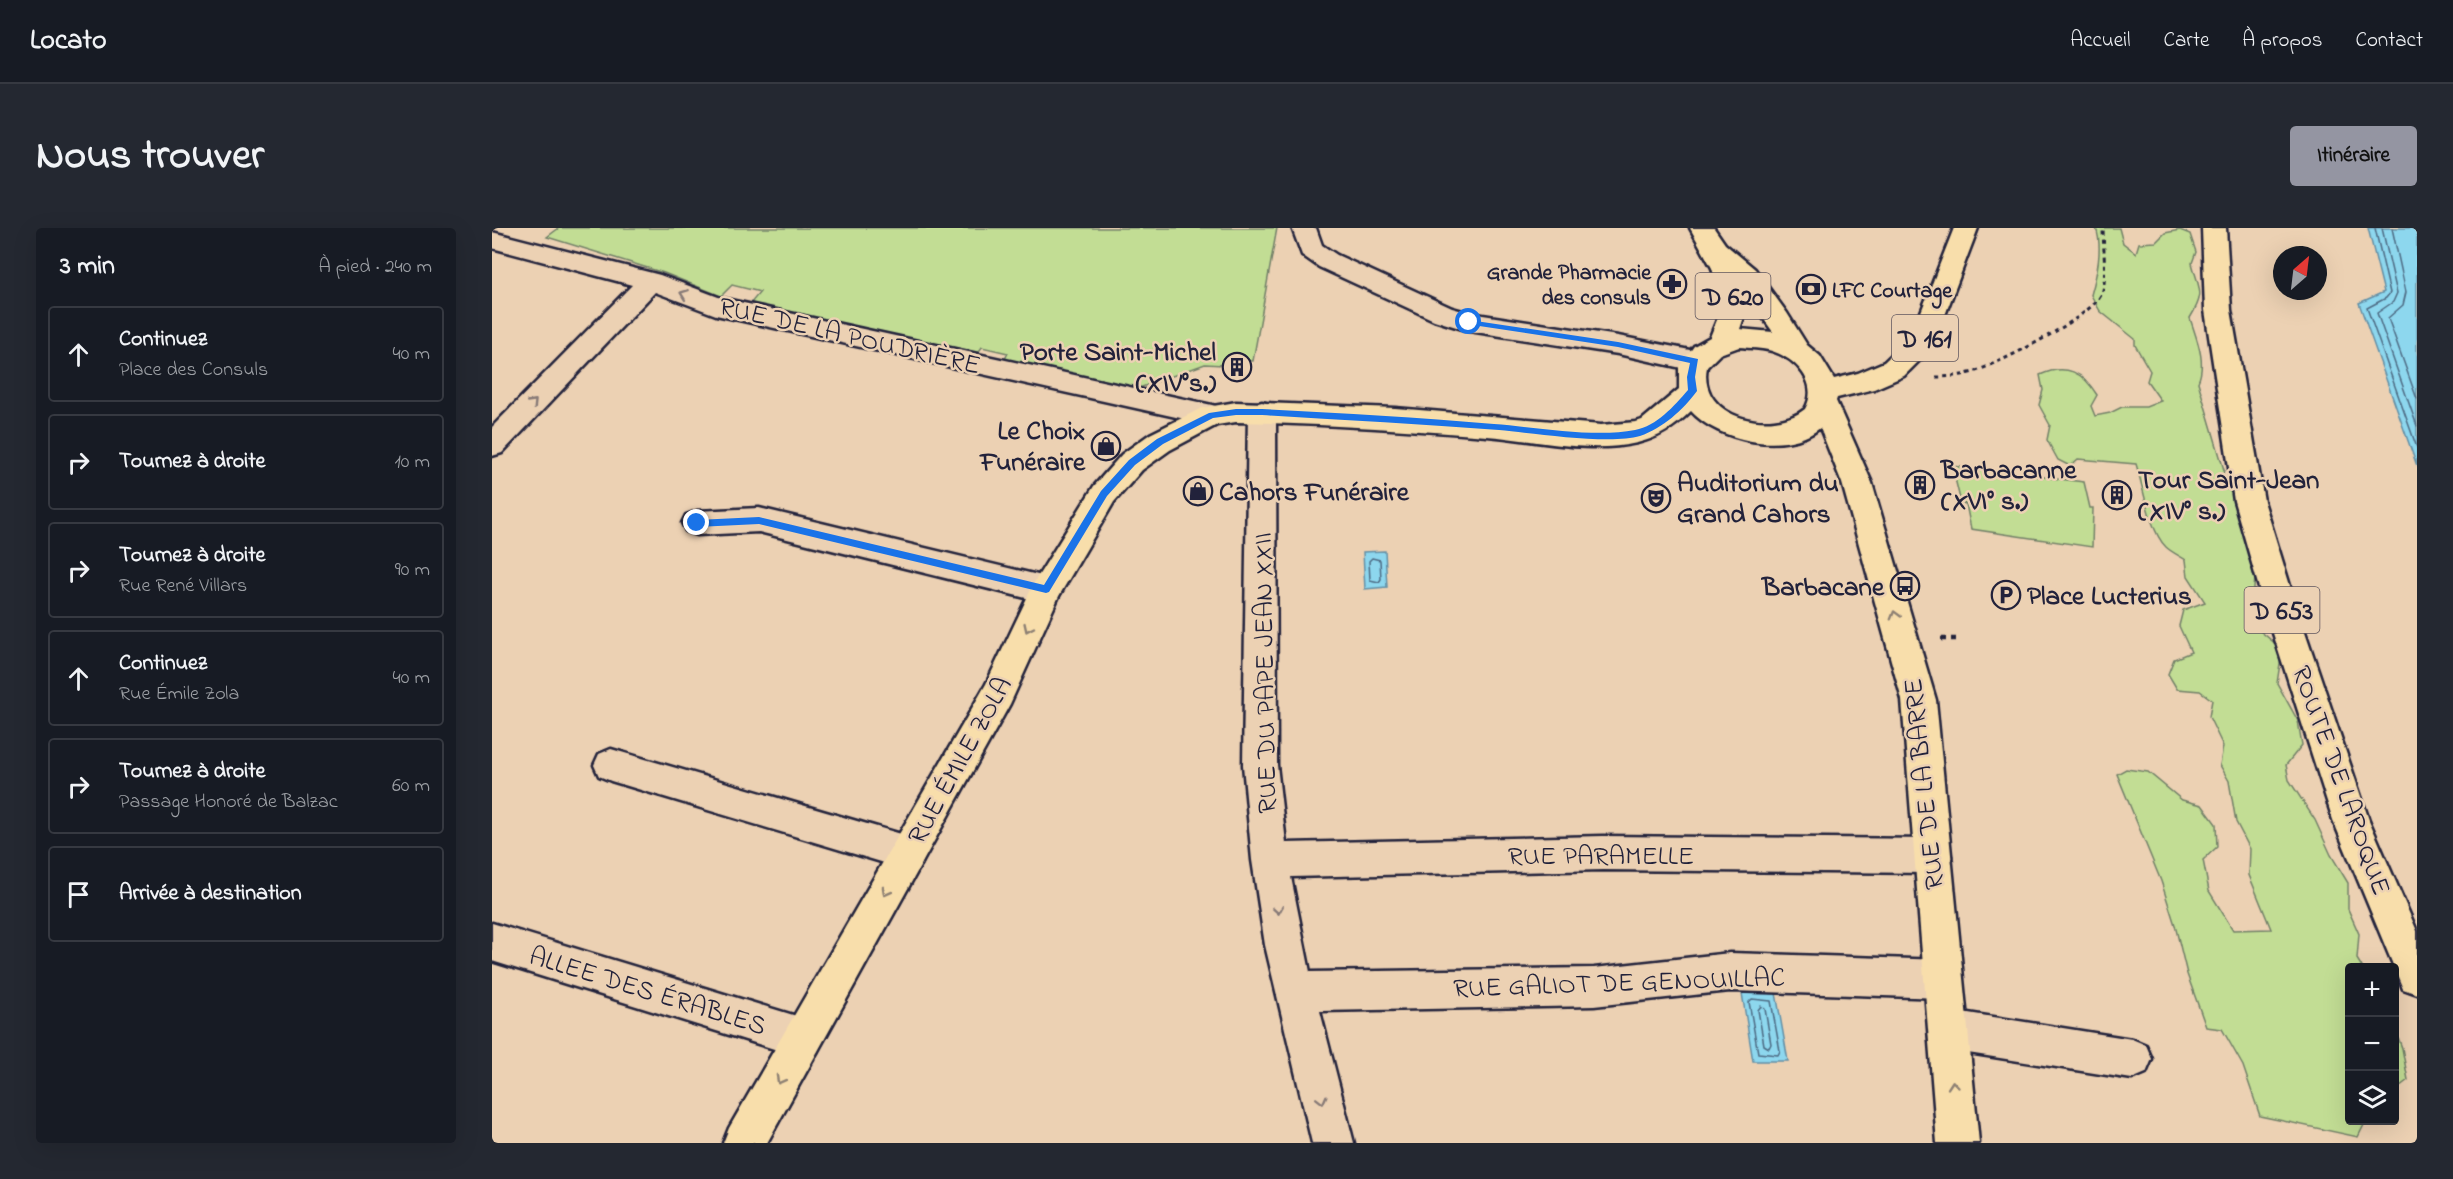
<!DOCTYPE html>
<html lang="fr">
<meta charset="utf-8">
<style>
:root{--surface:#171b24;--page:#242831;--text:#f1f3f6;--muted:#9ea1a6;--line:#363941;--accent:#9495a2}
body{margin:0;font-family:"Indie Flower",sans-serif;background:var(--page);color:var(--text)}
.controls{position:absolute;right:18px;bottom:18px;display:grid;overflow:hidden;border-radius:6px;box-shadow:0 6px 24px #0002}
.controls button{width:54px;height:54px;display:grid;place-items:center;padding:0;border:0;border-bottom:2px solid var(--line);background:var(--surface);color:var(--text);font:30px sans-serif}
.compass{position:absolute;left:1781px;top:18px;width:54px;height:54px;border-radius:50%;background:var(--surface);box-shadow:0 6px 24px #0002;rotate:28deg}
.stop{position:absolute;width:18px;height:18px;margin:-14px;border:4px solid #1a73e8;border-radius:50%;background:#fff}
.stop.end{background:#1a73e8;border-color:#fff;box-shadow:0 2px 6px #0008}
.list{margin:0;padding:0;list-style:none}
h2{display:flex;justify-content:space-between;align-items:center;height:78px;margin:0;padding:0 24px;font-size:26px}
h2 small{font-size:20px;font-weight:400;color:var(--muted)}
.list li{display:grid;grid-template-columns:39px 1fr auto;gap:18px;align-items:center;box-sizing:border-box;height:96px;margin:0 12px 12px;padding:0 12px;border:2px solid var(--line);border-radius:6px}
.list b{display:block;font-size:22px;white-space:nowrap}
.list p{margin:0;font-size:20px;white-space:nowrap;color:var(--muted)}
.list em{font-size:20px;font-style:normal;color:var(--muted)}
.icon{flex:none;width:33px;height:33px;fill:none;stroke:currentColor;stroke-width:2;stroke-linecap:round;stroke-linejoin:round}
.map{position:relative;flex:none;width:1925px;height:915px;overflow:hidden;border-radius:6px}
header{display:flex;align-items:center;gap:36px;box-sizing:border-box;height:84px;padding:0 30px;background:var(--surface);border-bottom:2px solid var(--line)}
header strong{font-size:28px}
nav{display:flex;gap:33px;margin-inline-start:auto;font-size:21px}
.intro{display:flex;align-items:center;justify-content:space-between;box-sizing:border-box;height:144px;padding:0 36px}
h1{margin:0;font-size:42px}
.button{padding:15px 27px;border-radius:6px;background:var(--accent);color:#111;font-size:21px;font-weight:700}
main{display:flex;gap:36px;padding:0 36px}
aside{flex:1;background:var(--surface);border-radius:6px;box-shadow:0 6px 24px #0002}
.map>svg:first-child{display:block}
.green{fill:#c2dd94;stroke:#728068;stroke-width:1.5}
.water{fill:#8dd7ee;stroke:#628fa6;stroke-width:1.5}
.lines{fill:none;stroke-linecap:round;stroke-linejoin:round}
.shore{stroke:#4d6a83;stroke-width:1.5}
.minor-casing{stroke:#22223b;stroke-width:5}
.major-casing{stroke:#22223b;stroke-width:5}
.path-far1{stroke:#22223b;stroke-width:3;stroke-dasharray:4 4;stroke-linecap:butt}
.path{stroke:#22223b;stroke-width:4.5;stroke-dasharray:5 5;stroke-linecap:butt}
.minor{fill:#ecd1b3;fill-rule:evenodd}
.major{fill:#f8deab;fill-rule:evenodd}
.oneway{stroke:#877a77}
.oneway2{stroke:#8d8073}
.route{fill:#1a73e8}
.labels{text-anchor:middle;stroke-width:5;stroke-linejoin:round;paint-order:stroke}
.far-poi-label{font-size:22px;font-weight:bold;fill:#22223b;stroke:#ecd1b3;text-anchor:end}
.shield{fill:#ecd1b3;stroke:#5f565f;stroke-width:1.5}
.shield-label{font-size:26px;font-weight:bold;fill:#22223b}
.street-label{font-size:27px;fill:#22223b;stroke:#ecd1b3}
.poi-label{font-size:27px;font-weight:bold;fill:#22223b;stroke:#ecd1b3;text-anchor:start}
</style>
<header>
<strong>Locato</strong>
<nav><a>Accueil</a><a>Carte</a><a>À propos</a><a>Contact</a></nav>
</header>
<div class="intro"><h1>Nous trouver</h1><a class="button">Itinéraire</a></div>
<main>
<aside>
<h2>3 min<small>À pied · 240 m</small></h2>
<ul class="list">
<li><svg class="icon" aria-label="ahead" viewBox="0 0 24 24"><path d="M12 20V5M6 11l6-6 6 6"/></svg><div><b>Continuez</b><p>Place des Consuls</p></div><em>40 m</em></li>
<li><svg class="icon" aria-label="right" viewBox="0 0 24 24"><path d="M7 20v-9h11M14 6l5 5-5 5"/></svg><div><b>Tournez à droite</b></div><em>10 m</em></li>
<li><svg class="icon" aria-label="right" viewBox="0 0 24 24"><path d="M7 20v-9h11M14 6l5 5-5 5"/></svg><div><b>Tournez à droite</b><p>Rue René Villars</p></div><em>90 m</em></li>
<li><svg class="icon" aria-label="ahead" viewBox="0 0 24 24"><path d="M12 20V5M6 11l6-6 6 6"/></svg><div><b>Continuez</b><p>Rue Émile Zola</p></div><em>40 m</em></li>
<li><svg class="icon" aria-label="right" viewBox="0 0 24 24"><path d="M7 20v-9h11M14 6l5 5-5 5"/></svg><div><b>Tournez à droite</b><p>Passage Honoré de Balzac</p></div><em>60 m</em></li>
<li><svg class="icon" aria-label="arrive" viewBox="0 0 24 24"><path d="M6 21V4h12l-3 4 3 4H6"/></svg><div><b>Arrivée à destination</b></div></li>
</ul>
</aside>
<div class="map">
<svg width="1925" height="915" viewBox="0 0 1925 915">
<rect width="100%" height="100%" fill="#ecd1b3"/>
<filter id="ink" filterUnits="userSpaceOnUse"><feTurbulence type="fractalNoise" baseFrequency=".0167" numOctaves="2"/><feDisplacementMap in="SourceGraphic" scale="12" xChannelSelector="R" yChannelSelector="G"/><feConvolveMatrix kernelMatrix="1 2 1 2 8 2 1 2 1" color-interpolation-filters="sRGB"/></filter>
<g filter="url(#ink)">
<g class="green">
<path d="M 67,0 L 785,0 L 761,133 L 733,131 L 731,137 L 713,136 L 639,163 L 511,135 L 516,125 L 490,119 L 483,129 L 258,76 L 268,64 L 240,57 L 229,68 L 172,45 L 55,9 Z"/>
<path d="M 1604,0 L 1627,0 L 1631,15 L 1644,25 L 1647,15 L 1664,14 L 1673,5 L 1688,2 L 1698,6 L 1704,24 L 1700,35 C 1707,62 1714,64 1698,90 C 1704,110 1715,133 1706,154 L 1732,242 L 1728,255 L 1751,274 L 1764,339 L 1761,371 L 1767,402 L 1785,417 L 1789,429 L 1785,455 L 1806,493 L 1810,517 L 1794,537 L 1797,552 L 1823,592 L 1839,627 L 1856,655 L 1856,681 L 1867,706 L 1865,731 L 1870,739 L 1858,740 L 1858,892 L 1883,893 L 1873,895 L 1866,909 L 1768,888 L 1751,838 L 1730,801 L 1714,799 L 1695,746 L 1683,697 L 1669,653 L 1625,546 L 1634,541 L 1656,544 L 1690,572 L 1710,577 L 1724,596 L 1725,619 L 1711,632 L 1717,663 L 1741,702 L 1779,701 L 1757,647 L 1758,621 L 1744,594 L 1737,553 L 1728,537 L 1731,518 L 1717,489 L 1720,472 L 1708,463 L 1685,461 L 1676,446 L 1682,431 L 1699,424 L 1687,398 L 1691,382 L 1713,374 L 1696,348 L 1694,332 C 1688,328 1679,324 1674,319 C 1658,304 1651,258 1644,236 L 1586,231 L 1578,238 L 1566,232 L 1555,212 L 1558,197 L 1547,177 L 1551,162 L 1548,147 C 1574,135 1591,144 1605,167 L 1599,178 L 1603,188 L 1618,185 L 1630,179 L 1654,179 L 1669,173 L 1655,153 L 1658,143 L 1643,117 L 1643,111 L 1608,83 L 1599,67 C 1605,46 1611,20 1604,0 Z"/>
<path d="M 1460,238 L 1592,254 L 1598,280 L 1601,280 L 1600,319 L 1479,301 L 1474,276 L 1469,275 Z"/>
<path d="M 1903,801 L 1910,820 L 1916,852 L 1903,862 Z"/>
</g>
<g class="water">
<path d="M 1876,0 L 1925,0 L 1925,238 L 1867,75 L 1892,64 Z"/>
<path d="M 893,323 L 895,359 L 873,361 L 871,324 Z"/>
<path d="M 1250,765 L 1284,765 L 1296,833 L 1261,833 Z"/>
</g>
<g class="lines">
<g class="shore">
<path d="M 1883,0 L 1898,65 L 1894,70 L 1875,80 L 1925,220"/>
<path d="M 1890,0 L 1905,65 L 1901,74 L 1885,85 L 1925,198"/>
<path d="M 1900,0 L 1914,64 L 1911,77 L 1896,90 L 1925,171"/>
<path d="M 880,330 L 888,332 L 889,351 L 887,354 L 878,352 L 877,333 Z"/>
<path d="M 1260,771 L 1279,773 L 1288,823 L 1286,827 L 1266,825 L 1257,774 Z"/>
<path d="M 1269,778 L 1273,781 L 1279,816 L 1277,820 L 1272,817 L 1266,782 Z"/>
</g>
<g class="minor-casing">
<g id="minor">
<path d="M 800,0 L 824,0 L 830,17 L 845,27 L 960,80 L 978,85 L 1126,108 L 1203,123 L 1213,126 L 1217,133 L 1213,140 L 1203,143 L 1126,126 L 977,103 L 942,92 L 827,39 L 810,27 Z"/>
<path d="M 0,4 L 168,47 L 229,70 L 720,177 L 730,180 L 734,187 L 730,194 L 720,197 L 224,87 L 163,64 L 10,225 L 0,228 L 0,199 L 140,57 L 0,20 Z"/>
<path d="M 770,174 L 780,177 L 784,184 L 785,537 L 794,615 L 1111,608 L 1441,611 L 1454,616 L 1459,628 L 1454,640 L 1441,645 L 1111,642 L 799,649 L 818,744 L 1102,740 L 1238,725 L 1451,732 L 1465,737 L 1470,751 L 1465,765 L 1451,770 L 1238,763 L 1102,778 L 828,783 L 862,915 L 820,915 L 773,717 L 760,632 L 751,537 L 756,184 L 760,177 Z"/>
<path d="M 267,280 L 554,349 L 565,353 L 570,362 L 565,371 L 554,375 L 267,304 L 205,307 L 194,303 L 190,295 L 194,287 L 205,283 Z"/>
<path d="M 119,521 L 416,608 L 429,613 L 434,625 L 429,637 L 416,642 L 119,553 L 107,548 L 102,537 L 107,526 Z"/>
<path d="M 0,695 L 311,790 L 325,796 L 331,810 L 325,824 L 311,830 L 0,733 Z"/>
<path d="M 1457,782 L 1640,811 L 1654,817 L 1660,831 L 1654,845 L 1640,851 L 1457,822 L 1443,816 L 1437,802 L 1443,788 Z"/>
</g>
</g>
<g class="major-casing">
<g id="major">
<path d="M 1198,0 L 1222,0 L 1233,16 L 1263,41 L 1295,85 L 1315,117 L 1328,128 L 1342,151 L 1366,145 L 1392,134 L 1420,107 L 1462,0 L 1486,0 L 1441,119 L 1412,148 L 1382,161 L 1345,170 L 1344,173 L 1380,255 L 1444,472 L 1487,915 L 1445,915 L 1410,472 L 1350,255 L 1328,200 C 1294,228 1226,213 1199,183 C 1183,199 1167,210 1145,215 C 1096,226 1044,212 995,208 C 911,201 828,196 744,194 L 725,197 L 678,222 L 650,242 L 622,274 L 567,368 L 518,476 L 275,915 L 231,915 L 237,900 L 494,456 L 543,353 L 602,258 L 630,226 L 658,206 L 710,180 L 744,174 L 903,180 L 1109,197 L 1144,194 L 1150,192 L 1187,161 L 1187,139 L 1202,118 L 1218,109 L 1227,87 L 1229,73 L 1220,40 ZM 1254,66 L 1281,104 L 1248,101 L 1254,83 ZM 1247,119 C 1258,120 1270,120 1280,123 C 1304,131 1328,155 1313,181 C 1280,208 1205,190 1215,139 L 1228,126 Z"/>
<path d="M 1710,0 L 1734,0 L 1739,82 L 1772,273 L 1803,374 L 1877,592 L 1925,703 L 1925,766 L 1911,761 L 1841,592 L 1771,374 L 1742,273 L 1713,82 Z"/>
</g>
</g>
<path class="path-far1" d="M 1444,149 C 1457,149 1468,148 1481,144 C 1506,136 1602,88 1610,65 C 1615,54 1611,14 1611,0"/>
<path class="path" d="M 1449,411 L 1467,411"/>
<use href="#minor" class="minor"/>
<use href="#major" class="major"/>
</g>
<defs><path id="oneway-chevron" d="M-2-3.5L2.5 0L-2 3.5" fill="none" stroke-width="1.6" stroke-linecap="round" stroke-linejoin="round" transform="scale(1.5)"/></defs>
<g class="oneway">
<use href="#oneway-chevron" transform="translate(192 66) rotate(-159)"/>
<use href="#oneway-chevron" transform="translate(41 175) rotate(-46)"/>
<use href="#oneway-chevron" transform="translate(786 682) rotate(81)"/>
<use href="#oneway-chevron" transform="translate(830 872) rotate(76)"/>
</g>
<g class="oneway2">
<use href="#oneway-chevron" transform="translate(1403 387) rotate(-106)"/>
<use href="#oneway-chevron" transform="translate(536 400) rotate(115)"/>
<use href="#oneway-chevron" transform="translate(394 664) rotate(119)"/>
<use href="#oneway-chevron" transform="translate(288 852) rotate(119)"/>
<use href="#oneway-chevron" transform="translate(1461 857) rotate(-95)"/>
</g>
</g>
<path class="route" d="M 977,92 L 1126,114 L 1206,131 L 1203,149 L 1205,163 C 1191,182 1171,200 1148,208 C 1118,217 1041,205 1007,202 C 928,196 849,192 770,187 L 744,187 L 721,190 L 671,216 L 643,237 L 615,268 L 557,364 L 554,365 L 267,296 L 205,299 L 201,295 L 205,292 L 267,289 L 552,357 L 609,263 L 637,232 L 665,211 L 717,185 L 744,181 L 770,181 C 847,185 924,189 1002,196 C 1043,199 1103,210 1143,202 C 1165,198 1182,178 1196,162 L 1195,149 L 1198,135 L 1126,119 L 974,96 L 974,93 Z"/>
<defs>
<g id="pharmacy-ring" transform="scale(1.5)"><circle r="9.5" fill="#ecd1b3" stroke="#22223b" stroke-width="1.5"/><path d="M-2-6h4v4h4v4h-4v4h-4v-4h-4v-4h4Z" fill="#22223b"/></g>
<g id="bank-ring" transform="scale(1.5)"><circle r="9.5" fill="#ecd1b3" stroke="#22223b" stroke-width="1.5"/><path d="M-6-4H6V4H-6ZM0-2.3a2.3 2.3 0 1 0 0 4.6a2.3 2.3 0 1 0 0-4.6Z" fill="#22223b"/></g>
<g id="building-ring" transform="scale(1.5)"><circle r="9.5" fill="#ecd1b3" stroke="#22223b" stroke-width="1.5"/><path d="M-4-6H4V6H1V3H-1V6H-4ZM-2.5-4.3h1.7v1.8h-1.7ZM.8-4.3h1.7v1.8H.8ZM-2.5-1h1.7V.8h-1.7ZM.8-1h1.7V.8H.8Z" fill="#22223b"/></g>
<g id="shop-ring" transform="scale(1.5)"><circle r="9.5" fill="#ecd1b3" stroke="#22223b" stroke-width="1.5"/><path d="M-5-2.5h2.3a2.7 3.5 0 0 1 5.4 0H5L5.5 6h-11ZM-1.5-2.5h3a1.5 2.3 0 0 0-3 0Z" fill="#22223b"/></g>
<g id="theatre-ring" transform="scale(1.5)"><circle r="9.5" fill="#ecd1b3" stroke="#22223b" stroke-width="1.5"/><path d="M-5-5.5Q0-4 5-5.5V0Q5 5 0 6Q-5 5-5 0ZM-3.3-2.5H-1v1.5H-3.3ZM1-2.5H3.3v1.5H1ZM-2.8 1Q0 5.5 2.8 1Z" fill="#22223b"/></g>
<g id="bus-ring" transform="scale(1.5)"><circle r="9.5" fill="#ecd1b3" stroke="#22223b" stroke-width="1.5"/><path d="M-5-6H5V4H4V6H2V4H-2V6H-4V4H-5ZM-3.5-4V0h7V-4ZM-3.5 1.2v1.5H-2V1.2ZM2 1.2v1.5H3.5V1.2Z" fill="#22223b"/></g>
<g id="parking-ring" transform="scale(1.5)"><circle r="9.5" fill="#ecd1b3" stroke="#22223b" stroke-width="1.5"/><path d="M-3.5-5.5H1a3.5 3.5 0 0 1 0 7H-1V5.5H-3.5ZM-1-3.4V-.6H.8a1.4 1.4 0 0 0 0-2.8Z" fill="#22223b"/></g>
</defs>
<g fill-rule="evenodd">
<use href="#pharmacy-ring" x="1180" y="56"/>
<use href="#bank-ring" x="1319" y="61"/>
<use href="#building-ring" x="745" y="139"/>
<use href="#shop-ring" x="614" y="218"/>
<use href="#building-ring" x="1428" y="257"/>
<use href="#shop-ring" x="706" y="263"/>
<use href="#building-ring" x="1625" y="267"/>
<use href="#theatre-ring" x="1164" y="270"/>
<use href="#bus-ring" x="1413" y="358"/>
<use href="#parking-ring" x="1514" y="367"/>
</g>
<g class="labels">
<g class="far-poi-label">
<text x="1159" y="51">Grande Pharmacie<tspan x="1159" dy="25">des consuls</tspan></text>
<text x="1340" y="69" text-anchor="start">LFC Courtage</text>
</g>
<g class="shield">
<rect x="1203.5" y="45" width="75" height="46" rx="4.5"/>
<rect x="1400" y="87" width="66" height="46" rx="4.5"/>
<rect x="1752.5" y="359" width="75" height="46" rx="4.5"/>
</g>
<g class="shield-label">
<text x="1241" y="77">D 620</text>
<text x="1433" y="119">D 161</text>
<text x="1790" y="391">D 653</text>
</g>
<g class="street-label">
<text transform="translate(358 107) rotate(13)" y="9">RUE DE LA POUDRIÈRE</text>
<text transform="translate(772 445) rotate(-91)" y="9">RUE DU PAPE JEAN XXII</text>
<text transform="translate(467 532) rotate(-61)" y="9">RUE ÉMILE ZOLA</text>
<text transform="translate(1850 552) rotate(70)" y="9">ROUTE DE LAROQUE</text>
<text transform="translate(1431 556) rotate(-96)" y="9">RUE DE LA BARRE</text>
<text x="1109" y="636">RUE PARAMELLE</text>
<text transform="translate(1127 754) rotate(-2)" y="9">RUE GALIOT DE GENOUILLAC</text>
<text transform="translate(156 762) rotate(17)" y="9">ALLEE DES ÉRABLES</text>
</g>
<g class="poi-label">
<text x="724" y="132" text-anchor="end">Porte Saint-Michel<tspan x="724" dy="31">(XIV°s.)</tspan></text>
<text x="593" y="211" text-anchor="end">Le Choix<tspan x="593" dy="31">Funéraire</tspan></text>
<text x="1449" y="250">Barbacanne<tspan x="1449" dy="31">(XVI° s.)</tspan></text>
<text x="1646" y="260">Tour Saint-Jean<tspan x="1646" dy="31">(XIV° s.)</tspan></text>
<text x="1185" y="263">Auditorium du<tspan x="1185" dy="31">Grand Cahors</tspan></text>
<text x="727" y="272">Cahors Funéraire</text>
<text x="1392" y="367" text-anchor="end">Barbacane</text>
<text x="1535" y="376">Place Lucterius</text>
</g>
</g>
</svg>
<div class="controls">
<button>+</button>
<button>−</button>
<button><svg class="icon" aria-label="layers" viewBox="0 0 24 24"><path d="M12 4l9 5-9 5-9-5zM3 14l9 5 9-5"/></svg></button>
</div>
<svg class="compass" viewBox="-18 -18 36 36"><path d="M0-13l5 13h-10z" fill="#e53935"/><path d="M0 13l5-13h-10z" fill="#9ea1a6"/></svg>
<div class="stop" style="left:977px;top:94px"></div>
<div class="stop end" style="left:205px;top:295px"></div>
</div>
</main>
